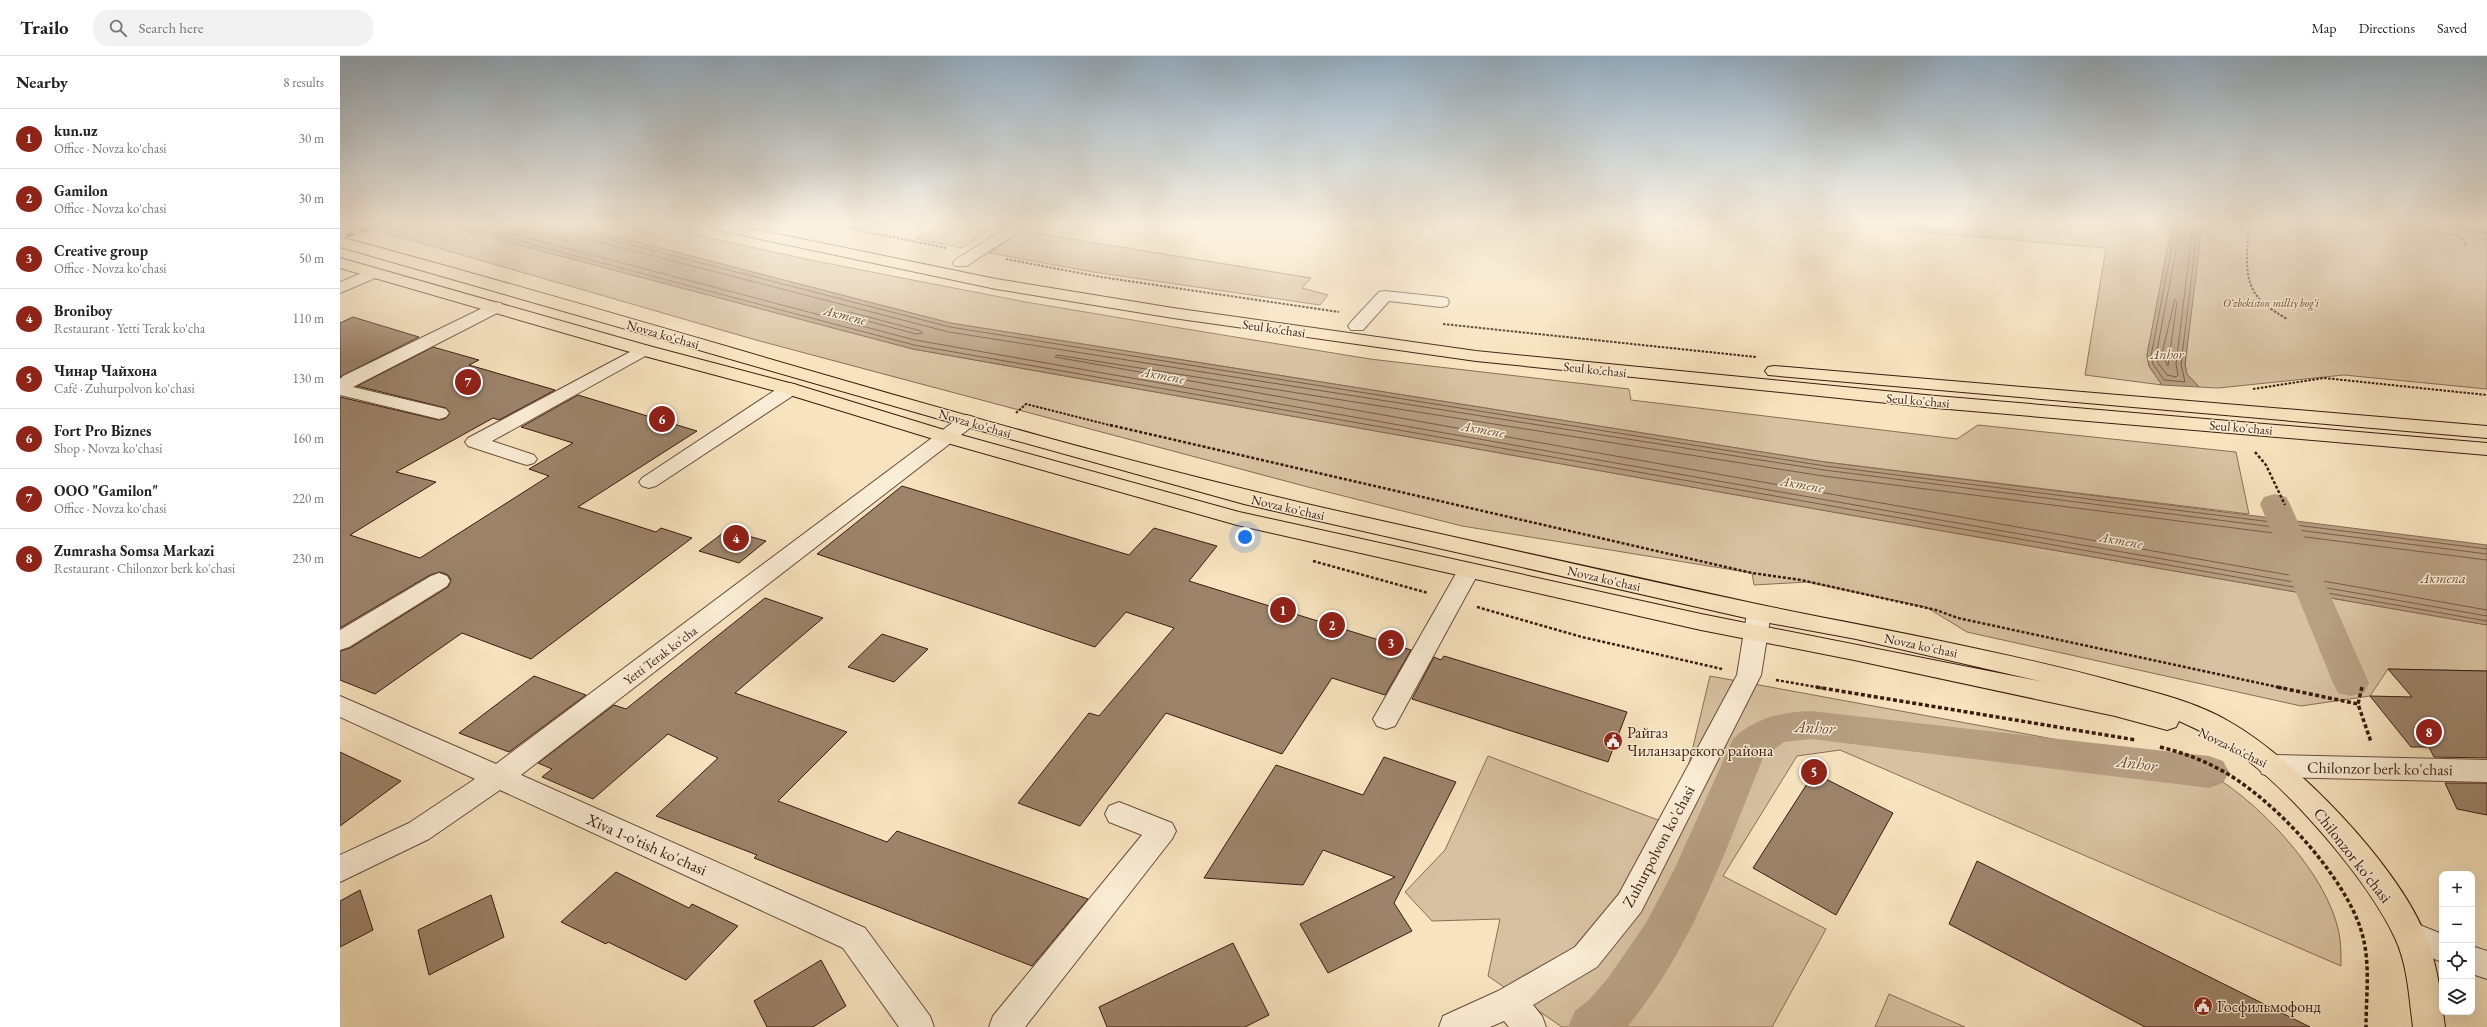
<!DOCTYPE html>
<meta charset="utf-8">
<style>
:root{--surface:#fff;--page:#f2f2f2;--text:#222;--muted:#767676;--line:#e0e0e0;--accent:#8f2418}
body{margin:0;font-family:"EB Garamond",serif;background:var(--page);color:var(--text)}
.controls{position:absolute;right:12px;bottom:12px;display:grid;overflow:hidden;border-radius:8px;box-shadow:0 4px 16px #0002}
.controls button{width:36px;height:36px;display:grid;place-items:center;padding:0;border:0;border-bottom:1px solid var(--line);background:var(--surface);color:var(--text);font:20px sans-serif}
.you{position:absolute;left:905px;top:481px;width:14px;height:14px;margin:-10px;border:3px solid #fff;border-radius:50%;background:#1a73e8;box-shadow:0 0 0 6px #1a73e833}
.badge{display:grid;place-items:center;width:26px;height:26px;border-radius:50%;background:var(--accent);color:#fff;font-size:13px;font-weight:700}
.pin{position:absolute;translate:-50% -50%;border:2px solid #fff;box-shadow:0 1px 4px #0006}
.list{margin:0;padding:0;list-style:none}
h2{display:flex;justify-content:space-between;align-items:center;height:52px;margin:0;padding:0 16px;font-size:17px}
h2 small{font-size:13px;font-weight:400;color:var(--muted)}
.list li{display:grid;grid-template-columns:26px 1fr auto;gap:12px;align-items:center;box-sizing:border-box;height:60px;padding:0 16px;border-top:1px solid var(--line)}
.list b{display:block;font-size:15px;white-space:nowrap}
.list p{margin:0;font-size:13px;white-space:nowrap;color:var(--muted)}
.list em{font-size:13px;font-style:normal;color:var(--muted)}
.icon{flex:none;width:22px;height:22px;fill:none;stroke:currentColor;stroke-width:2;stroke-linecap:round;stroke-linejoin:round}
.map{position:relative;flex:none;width:2147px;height:971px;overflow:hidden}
header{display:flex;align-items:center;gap:24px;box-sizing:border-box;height:56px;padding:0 20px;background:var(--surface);border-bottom:1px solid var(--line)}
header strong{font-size:19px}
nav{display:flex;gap:22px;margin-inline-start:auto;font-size:14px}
.search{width:280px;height:36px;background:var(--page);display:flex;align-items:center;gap:10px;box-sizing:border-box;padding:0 14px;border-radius:16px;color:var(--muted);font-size:15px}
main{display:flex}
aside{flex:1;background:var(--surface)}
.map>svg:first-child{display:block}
.green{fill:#d7c1a0;stroke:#886e57}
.water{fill:#b79f82;stroke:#856a54}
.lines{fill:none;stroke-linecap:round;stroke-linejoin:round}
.shore{stroke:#785c48;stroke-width:1}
.canal{fill:#b79f82;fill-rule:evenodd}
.building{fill:#9c836a;stroke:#3a1a0e}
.minor-casing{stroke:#694c3a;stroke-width:2}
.major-casing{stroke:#3a1a0e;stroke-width:2}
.path-far2{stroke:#3a1a0e;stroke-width:2;stroke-dasharray:2.5 1.5;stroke-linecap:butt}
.path-far1{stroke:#3a1a0e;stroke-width:2.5;stroke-dasharray:3 2;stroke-linecap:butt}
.path{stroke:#3a1a0e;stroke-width:3.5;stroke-dasharray:4 2.5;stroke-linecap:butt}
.minor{fill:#faedd5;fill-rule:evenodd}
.major{fill:#f7e3be;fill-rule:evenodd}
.rail-casing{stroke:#3a1a0e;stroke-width:3.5}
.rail{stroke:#faedd5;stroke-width:2.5;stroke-dasharray:7;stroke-linecap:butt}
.labels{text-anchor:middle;stroke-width:3;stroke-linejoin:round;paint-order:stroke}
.far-park-label{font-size:11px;font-style:italic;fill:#694c3a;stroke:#faedd5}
.street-label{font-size:13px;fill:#3a1a0e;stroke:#faedd5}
.water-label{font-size:14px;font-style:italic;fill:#664937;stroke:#faedd5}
.near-poi-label{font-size:16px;fill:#3a1a0e;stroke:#faedd5;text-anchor:start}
.near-street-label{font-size:16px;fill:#3a1a0e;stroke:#faedd5}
.near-water-label{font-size:17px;font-style:italic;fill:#664937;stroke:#faedd5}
</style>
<header>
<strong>Trailo</strong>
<div class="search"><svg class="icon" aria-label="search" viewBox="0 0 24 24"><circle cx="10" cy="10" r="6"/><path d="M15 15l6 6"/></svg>Search here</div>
<nav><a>Map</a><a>Directions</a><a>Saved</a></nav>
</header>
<main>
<aside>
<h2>Nearby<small>8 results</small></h2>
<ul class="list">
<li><span class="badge">1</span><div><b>kun.uz</b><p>Office · Novza ko'chasi</p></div><em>30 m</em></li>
<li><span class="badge">2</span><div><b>Gamilon</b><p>Office · Novza ko'chasi</p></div><em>30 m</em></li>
<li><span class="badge">3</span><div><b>Creative group</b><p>Office · Novza ko'chasi</p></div><em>50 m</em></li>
<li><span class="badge">4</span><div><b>Broniboy</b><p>Restaurant · Yetti Terak ko'cha</p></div><em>110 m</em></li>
<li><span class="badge">5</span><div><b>Чинар Чайхона</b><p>Café · Zuhurpolvon ko'chasi</p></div><em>130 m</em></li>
<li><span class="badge">6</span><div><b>Fort Pro Biznes</b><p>Shop · Novza ko'chasi</p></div><em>160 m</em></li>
<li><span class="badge">7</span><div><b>ООО &quot;Gamilon&quot;</b><p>Office · Novza ko'chasi</p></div><em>220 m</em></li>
<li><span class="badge">8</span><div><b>Zumrasha Somsa Markazi</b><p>Restaurant · Chilonzor berk ko'chasi</p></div><em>230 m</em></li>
</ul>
</aside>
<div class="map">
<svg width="2147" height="971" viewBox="0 0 2147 971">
<rect width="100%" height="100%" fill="#f7e3be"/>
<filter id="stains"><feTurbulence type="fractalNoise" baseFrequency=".005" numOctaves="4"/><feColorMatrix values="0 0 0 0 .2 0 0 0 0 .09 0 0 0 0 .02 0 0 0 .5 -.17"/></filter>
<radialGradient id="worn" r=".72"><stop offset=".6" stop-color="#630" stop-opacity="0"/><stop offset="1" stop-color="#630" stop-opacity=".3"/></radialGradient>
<g class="green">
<path d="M 19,169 L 103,169 L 573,293 L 1493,456 L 2147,569 L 2147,615 L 2048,613 L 2030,640 L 1961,650 L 1627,576 L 1586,551 L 1467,526 L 1414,529 L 1412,517 L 1122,470 L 968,431 L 416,284 Z"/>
<path d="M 231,169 L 310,169 L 475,205 L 686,246 L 834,271 L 1030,303 L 1289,333 L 1291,344 L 1617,383 L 1638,369 L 1896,396 L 1909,458 L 1485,406 L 610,267 Z"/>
<path d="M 599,169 L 617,169 L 649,175 L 622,192 L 576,183 Z"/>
<path d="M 1501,169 L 1832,169 L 1807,299 L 1809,310 L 1822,329 L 1745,319 L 1766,192 Z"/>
<path d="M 1862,169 L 2147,169 L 2147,333 L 2004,319 L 1878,332 L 1859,331 L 1847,318 L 1845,308 Z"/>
<path d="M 682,175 L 971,222 L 962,232 L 988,239 L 980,249 L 753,216 L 649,197 Z"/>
<path d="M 1370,620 L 1844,707 C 1854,711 1866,715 1875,721 C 1923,750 1988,820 1999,877 C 2001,887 2001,899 2001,910 L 1500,694 L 1457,700 L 1383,820 L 1486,873 L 1432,971 L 1222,971 L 1148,920 L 1160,863 L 1092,865 L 1065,836 L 1105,794 L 1148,700 L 1334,770 Z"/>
<path d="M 1549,938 L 1625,971 L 1535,971 Z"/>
</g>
<g class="water">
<path d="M 103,169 L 231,169 L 610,267 L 1485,406 L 2147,489 L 2147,569 L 1493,456 L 573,293 Z"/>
<path d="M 1832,169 L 1862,169 L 1845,308 L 1847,318 L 1859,331 L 1822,329 L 1809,310 L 1807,299 Z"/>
</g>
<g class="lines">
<g class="shore">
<path d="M 118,169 L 574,289 L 2147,565"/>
<path d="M 138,169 L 575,284 L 2147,560"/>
<path d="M 162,169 L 228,186 L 222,169"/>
<path d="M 228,169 L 230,175 L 236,180 L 609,276 L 1484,414 L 2147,498"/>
<path d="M 234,169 L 237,175 L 610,271 L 1485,410 L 2147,493"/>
<path d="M 1836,169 L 1811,300 L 1813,308 L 1824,324 L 1845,326 L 1841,308 L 1858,169"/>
<path d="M 1841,169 L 1816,299 L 1818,307 L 1827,319 L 1836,321 L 1838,319 L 1836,308 L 1853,169"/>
<path d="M 1835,244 L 1837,246 L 1828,310 L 1822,299 Z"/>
<path d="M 510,256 L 581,275 L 583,277 L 576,278 L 509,260 L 507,258 Z"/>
<path d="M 2147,504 L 1483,420 L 717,299 L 715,301 L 2147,554"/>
</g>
<g class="canal">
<path d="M 1935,438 L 1946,441 L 1950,448 L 2029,627 L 2024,637 L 2011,640 L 1998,637 L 1993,627 L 1920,448 L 1924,441 Z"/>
<path d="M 1471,655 L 1869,700 L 1883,705 L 1889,716 L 1883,727 L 1869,732 L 1471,683 L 1444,686 L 1423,702 C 1385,795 1352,893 1287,971 L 1228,971 L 1235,955 L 1249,944 L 1268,922 L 1306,867 L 1334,814 L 1393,683 C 1414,662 1442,656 1471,655 Z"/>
</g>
</g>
<g class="building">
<path d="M 13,261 L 79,281 L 0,321 L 0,267 Z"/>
<path d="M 93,291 L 139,304 L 129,309 L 215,334 L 159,364 L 153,362 L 56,416 L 96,426 L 10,479 L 80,502 L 209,420 L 189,413 L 233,387 L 181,371 L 238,339 L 357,375 L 238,451 L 316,476 L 321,472 L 352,482 L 191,603 L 122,577 L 35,638 L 0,624 L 0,595 L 10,592 L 108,531 L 111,524 L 108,519 L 100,516 L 90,519 L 0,572 L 0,341 L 99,364 L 106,362 L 110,357 L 106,352 L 17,330 Z"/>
<path d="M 562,430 L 789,499 L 814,472 L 877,490 L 849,525 L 1071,594 L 1045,639 L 992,622 L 942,698 L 826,657 L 740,770 L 678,747 L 749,657 L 759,660 L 834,572 L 786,556 L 755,591 L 477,498 Z"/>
<path d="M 387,474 L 426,485 L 399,507 L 359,495 Z"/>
<path d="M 425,542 L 483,562 L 395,637 L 507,676 L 438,745 L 547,786 L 557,775 L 748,843 L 692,910 L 502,837 L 414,802 L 417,799 L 316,760 L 378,702 L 328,678 L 253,743 L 202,721 L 212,713 L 198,707 L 274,649 L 286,653 Z"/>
<path d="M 542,578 L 588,593 L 554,626 L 508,611 Z"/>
<path d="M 1104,600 L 1287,656 L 1268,706 L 1072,643 L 1094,601 L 1101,604 Z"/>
<path d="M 2048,613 L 2147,615 L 2147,702 L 2094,701 L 2089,691 L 2071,691 L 2030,640 L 2072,641 Z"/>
<path d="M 194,620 L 246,639 L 169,696 L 119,677 Z"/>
<path d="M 0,696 L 61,725 L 0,770 Z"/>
<path d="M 1044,701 L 1116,726 L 1054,847 L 1072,875 L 988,917 L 960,868 L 1055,821 L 983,794 L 963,829 L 864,822 L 936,709 L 1023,739 Z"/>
<path d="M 1474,717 L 1553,757 L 1496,859 L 1413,812 Z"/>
<path d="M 2105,727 L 2147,727 L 2147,759 L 2117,753 Z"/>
<path d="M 1637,805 L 1970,971 L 1805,971 L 1609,868 Z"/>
<path d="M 276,816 L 349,852 L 352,848 L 398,870 L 346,924 L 268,886 L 266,888 L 221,866 Z"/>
<path d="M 20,834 L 33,874 L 0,891 L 0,845 Z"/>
<path d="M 151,839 L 164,881 L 89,919 L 78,874 Z"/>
<path d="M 893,887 L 929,959 L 905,971 L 767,971 L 759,951 Z"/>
<path d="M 481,904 L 506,950 L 473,971 L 427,971 L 414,945 Z"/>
</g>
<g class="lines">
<g class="minor-casing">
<g id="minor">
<path d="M 671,169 L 688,169 L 627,210 L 615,210 L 613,207 L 615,204 Z"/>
<path d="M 34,212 L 40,214 L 42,217 L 40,220 L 0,237 L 0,226 Z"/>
<path d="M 1045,235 L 1101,241 L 1107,242 L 1109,246 L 1107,250 L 1101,251 L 1049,245 L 1023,274 L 1011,274 L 1008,270 L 1011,266 L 1039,236 Z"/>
<path d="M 155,246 L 161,247 L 163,251 L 161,255 L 13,331 L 106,353 L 109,357 L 106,361 L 99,363 L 0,339 L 0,323 L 3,320 Z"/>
<path d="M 303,289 L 309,290 L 312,294 L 309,298 L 152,385 L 194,399 L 197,403 L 194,407 L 187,409 L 180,407 L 128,390 L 125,386 L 128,382 Z"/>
<path d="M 450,327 L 457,329 L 459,333 L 457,337 L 316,430 L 309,432 L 302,430 L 299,426 L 302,422 L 443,329 Z"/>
<path d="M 627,359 L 634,361 L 637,365 L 634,369 L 181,719 L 525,872 L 590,960 L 594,971 L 559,971 L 503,892 L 160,734 L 89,783 L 0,826 L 0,799 L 69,767 L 135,723 L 0,661 L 0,640 L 156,708 L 620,361 Z"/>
<path d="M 1129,507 L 1137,509 L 1140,514 L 1055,670 L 1046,673 L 1037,670 L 1033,663 L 1037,656 L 1118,514 L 1121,509 Z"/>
<path d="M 99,517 L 107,520 L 110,525 L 107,530 L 9,591 L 0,594 L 0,574 L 91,520 Z"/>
<path d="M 1419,549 L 1427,551 L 1431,557 L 1421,619 L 1301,856 L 1257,911 L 1193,949 L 1202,960 L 1206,971 L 1169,971 L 1164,965 L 1150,971 L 1099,971 L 1103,960 L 1158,935 L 1235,891 L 1279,838 L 1397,619 L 1407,557 L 1411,551 Z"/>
<path d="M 1932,699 L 2147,704 L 2147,726 L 1932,721 L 1922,718 L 1918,710 L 1922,702 Z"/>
<path d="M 779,746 L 832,767 L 836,775 L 832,783 L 685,971 L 649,971 L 653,960 L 802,779 L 769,766 L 765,758 L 769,750 Z"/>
<path d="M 2070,865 L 2102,878 L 2102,906 L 2059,889 L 2055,879 L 2059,869 Z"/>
<path d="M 2132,890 L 2147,895 L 2147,923 L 2132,918 Z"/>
</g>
</g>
<g class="major-casing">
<g id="major">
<path d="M 366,169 L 394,169 L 656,223 L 833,252 L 1136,295 L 1596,340 L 2147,387 L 2147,399 L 1596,352 L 1136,305 L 833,262 L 656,233 L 373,173 Z"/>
<path d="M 0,181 C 345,273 684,386 1033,463 C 1159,491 1285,520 1412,547 C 1473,560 1535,571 1596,584 C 1658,597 1719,610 1780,627 C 1817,637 1856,646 1890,666 C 1955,703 2059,810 2086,881 C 2098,910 2101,941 2105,971 L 2073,971 C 2069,942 2068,910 2055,882 C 2028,824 1949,732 1895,695 C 1877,683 1859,674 1839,665 L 1836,671 L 1827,674 L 1775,660 L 1514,604 L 1361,574 L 897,469 L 600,385 L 443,337 L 297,298 L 0,212 L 0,202 L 309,290 L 457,329 L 614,377 L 899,456 L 1361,558 L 1704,626 L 1516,583 L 1419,565 L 904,448 L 620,369 L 0,191 Z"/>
<path d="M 1434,310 L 2147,370 L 2147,382 L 1428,319 L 1425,315 L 1428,311 Z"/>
</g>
</g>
<g class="path-far2">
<path d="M 341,169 L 351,171"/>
<path d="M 494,169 L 606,192"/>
<path d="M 1910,169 C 1907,178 1908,187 1907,197 C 1906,234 1916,245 1947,263"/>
<path d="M 2046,169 L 2046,172"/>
<path d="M 2069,169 L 2118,180 L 2124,184 L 2126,190"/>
<path d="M 2105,169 L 2147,177"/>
<path d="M 666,203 L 761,221 L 999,256"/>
<path d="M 1103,268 L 1416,301"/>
<path d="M 1913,333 L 1984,322 L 2147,339"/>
<path d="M 676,357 L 686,348 L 773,370"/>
</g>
<g class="path-far1">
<path d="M 770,369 L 1412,517 L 1461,524 L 1596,554 L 1618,562 L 1942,632"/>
<path d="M 1915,396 L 1926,409 L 1945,449"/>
<path d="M 973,505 L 1088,537"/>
<path d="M 1137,551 L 1242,581 L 1382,613"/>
<path d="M 1436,624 L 1482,632"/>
</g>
<g class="path">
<path d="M 1476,631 L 1796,684"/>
<path d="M 1937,631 L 2018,648"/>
<path d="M 2022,631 L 2018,648 L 2031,686"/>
<path d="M 1820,691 C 1840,696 1858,702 1877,712 C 1930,739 2003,817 2021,874 C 2031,905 2026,939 2026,971"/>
</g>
<use href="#minor" class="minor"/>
<use href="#major" class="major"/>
<g class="rail-casing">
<path id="rail" d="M 0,182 L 40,169"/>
</g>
<use href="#rail" class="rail"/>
</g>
<linearGradient id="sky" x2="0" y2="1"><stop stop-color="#94acbf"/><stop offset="0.55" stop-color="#fbf2e2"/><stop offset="1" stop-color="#fbf2e2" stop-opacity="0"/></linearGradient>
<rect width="2147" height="305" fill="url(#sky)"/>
<defs>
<g id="civic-disc" transform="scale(1)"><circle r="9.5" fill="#8f2418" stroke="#faedd5"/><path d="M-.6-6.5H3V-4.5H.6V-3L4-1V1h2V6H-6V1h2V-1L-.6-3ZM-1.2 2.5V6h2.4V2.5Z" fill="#fff"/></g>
</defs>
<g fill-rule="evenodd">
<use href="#civic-disc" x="1273" y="685"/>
<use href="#civic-disc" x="1863" y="950"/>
</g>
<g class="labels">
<g class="far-park-label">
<text x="1931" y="251">Oʻzbekiston milliy bogʻi</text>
</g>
<g class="street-label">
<text transform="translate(934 272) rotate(8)" y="5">Seul ko'chasi</text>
<text transform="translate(323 278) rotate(16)" y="5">Novza ko'chasi</text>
<text transform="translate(1255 313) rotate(6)" y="5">Seul ko'chasi</text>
<text transform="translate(1578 344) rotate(5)" y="5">Seul ko'chasi</text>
<text transform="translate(635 367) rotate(16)" y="5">Novza ko'chasi</text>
<text transform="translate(1901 371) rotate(5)" y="5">Seul ko'chasi</text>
<text transform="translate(948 451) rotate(13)" y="5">Novza ko'chasi</text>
<text transform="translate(1264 522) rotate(13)" y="5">Novza ko'chasi</text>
<text transform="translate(1581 589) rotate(12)" y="5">Novza ko'chasi</text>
<text transform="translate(320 599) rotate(-37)" y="5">Yetti Terak ko'cha</text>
<text transform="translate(1893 691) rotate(26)" y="5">Novza ko'chasi</text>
</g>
<g class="water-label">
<text transform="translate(505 259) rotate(14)" y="5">Актепе</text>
<text x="1827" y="303">Anhor</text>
<text transform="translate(823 319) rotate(10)" y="5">Актепе</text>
<text transform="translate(1143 373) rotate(10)" y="5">Актепе</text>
<text transform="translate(1462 428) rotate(10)" y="5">Актепе</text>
<text transform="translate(1781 484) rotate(10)" y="5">Актепе</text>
<text x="2103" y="527">Актепа</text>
</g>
<g class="near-poi-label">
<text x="1287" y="682">Райгаз<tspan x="1287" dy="18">Чиланзарского района</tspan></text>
<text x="1877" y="956">Госфильмофонд</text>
</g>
<g class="near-street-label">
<text transform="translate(2040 712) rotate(1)" y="6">Chilonzor berk ko'chasi</text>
<text transform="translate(307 788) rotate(24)" y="6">Xiva 1-o'tish ko'chasi</text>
<text transform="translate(1318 790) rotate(-62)" y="6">Zuhurpolvon ko'chasi</text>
<text transform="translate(2013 799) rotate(52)" y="6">Chilonzor ko'chasi</text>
</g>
<g class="near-water-label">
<text transform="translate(1475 671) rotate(3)" y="6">Anhor</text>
<text transform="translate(1797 707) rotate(7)" y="6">Anhor</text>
</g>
</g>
<rect width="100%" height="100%" filter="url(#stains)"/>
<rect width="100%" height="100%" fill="url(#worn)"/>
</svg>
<div class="controls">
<button>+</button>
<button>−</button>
<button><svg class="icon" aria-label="locate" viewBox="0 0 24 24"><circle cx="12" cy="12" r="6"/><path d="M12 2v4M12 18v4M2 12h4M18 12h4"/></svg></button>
<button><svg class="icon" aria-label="layers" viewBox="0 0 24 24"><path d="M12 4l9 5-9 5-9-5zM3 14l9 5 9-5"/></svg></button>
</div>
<div class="you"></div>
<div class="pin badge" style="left:943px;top:554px">1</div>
<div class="pin badge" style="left:992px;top:569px">2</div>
<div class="pin badge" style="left:1051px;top:587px">3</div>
<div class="pin badge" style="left:396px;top:482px">4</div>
<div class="pin badge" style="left:1474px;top:716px">5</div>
<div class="pin badge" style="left:322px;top:363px">6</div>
<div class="pin badge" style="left:128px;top:326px">7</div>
<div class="pin badge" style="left:2089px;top:676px">8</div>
</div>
</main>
